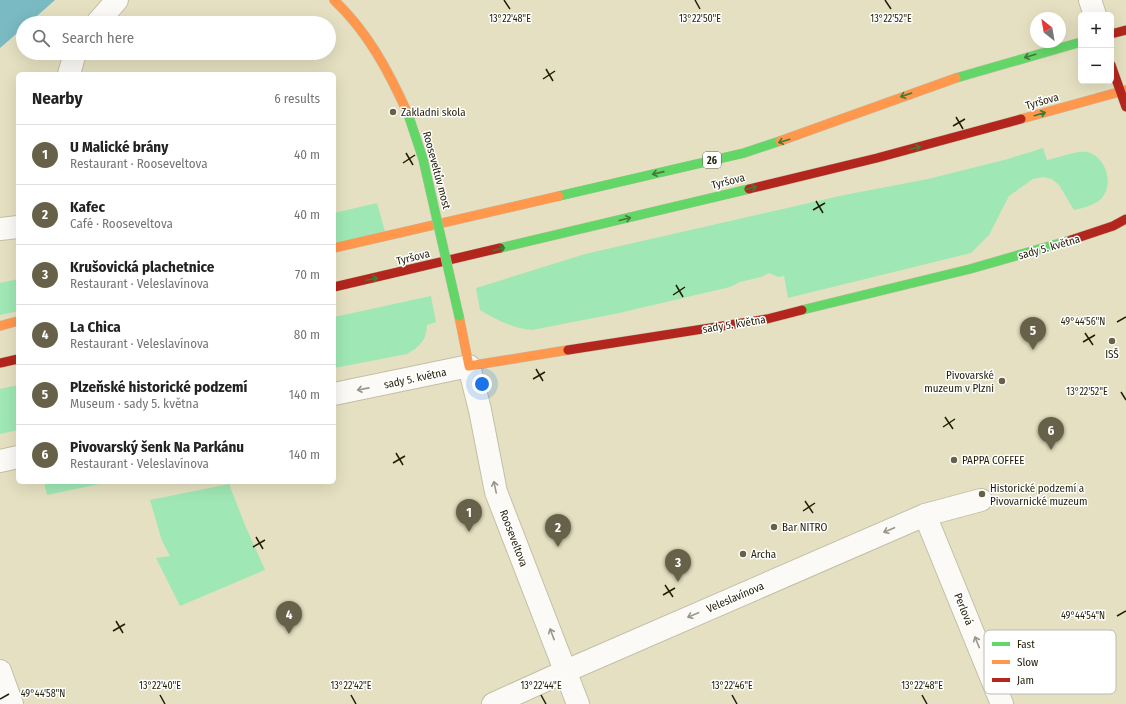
<!DOCTYPE html>
<meta charset="utf-8">
<style>
:root{--surface:#fff;--page:#f2f2f2;--text:#222;--muted:#767676;--line:#e0e0e0;--accent:#666148}
body{margin:0;font-family:"Fira Sans Condensed",sans-serif;background:var(--page);color:var(--text)}
.controls{position:absolute;right:12px;top:12px;display:grid;overflow:hidden;border-radius:6px;box-shadow:0 4px 16px #0002}
.controls button{width:36px;height:36px;display:grid;place-items:center;padding:0;border:0;border-bottom:1px solid var(--line);background:var(--surface);color:var(--text);font:20px sans-serif}
.compass{position:absolute;left:1030px;top:12px;width:36px;height:36px;border-radius:50%;background:var(--surface);box-shadow:0 4px 16px #0002;rotate:329deg}
.you{position:absolute;left:482px;top:384px;width:14px;height:14px;margin:-10px;border:3px solid #fff;border-radius:50%;background:#1a73e8;box-shadow:0 0 0 6px #1a73e833}
.badge{display:grid;place-items:center;width:26px;height:26px;border-radius:50%;background:var(--accent);color:#fff;font-size:13px;font-weight:700}
.pin{position:absolute;translate:-50% -33px;filter:drop-shadow(0 1px 2px #0008)}
.pin::after{content:'';position:absolute;top:21px;width:14px;height:12px;background:inherit;clip-path:polygon(0 0,100% 0,50% 100%)}
.list{margin:0;padding:0;list-style:none}
h2{display:flex;justify-content:space-between;align-items:center;height:52px;margin:0;padding:0 16px;font-size:17px}
h2 small{font-size:13px;font-weight:400;color:var(--muted)}
.list li{display:grid;grid-template-columns:26px 1fr auto;gap:12px;align-items:center;box-sizing:border-box;height:60px;padding:0 16px;border-top:1px solid var(--line)}
.list b{display:block;font-size:15px;white-space:nowrap}
.list p{margin:0;font-size:13px;white-space:nowrap;color:var(--muted)}
.list em{font-size:13px;font-style:normal;color:var(--muted)}
.icon{flex:none;width:22px;height:22px;fill:none;stroke:currentColor;stroke-width:2;stroke-linecap:round;stroke-linejoin:round}
.map{position:relative;flex:none;width:1126px;height:704px;overflow:hidden}
.search{position:absolute;background:var(--surface);box-shadow:0 4px 16px #0002;left:16px;top:16px;width:320px;height:44px;display:flex;align-items:center;gap:10px;box-sizing:border-box;padding:0 14px;border-radius:22px;color:var(--muted);font-size:15px}
.panel{position:absolute;background:var(--surface);box-shadow:0 4px 16px #0002;left:16px;top:72px;width:320px;height:412px;border-radius:6px}
.map>svg:first-child{display:block}
.green{fill:#9fe8b5}
.water{fill:#7abac2}
.lines{fill:none;stroke-linecap:round;stroke-linejoin:round}
.street-casing{stroke:#c3bfa7;stroke-width:24}
.fast-casing{stroke:#c3bfa7;stroke-width:10}
.slow-casing{stroke:#c3bfa7;stroke-width:10}
.jam-casing{stroke:#c3bfa7;stroke-width:10}
.street{stroke:#fbfaf6;stroke-width:22}
.fast{stroke:#63d668;stroke-width:9}
.slow{stroke:#ff974d;stroke-width:9}
.jam{stroke:#b3261e;stroke-width:9}
.fast-bridge-casing{stroke:#c3bfa7;stroke-width:10;stroke-linecap:butt}
.fast-bridge{stroke:#63d668;stroke-width:9}
.oneway{stroke:#427a38}
.oneway2{stroke:#99978a}
.ticks{fill:none;stroke:#211d07;stroke-width:1.5}
.poi-dot{fill:#666148;stroke:#fff;stroke-width:1.5}
.labels{text-anchor:middle;stroke-width:3;stroke-linejoin:round;paint-order:stroke}
.shield{fill:#fff;stroke:#646151;stroke-width:1}
.shield-label{font-size:10px;font-weight:bold;fill:#211d07}
.street-label{font-size:11px;fill:#211d07;stroke:#fff}
.poi-label{font-size:11px;fill:#211d07;stroke:#fff;text-anchor:start}
.key{fill:#fff;stroke:#bcbbb5;stroke-width:1}
.key-label{font-size:11px;fill:#211d07}
.ticks-label{font-size:10px;text-anchor:middle;fill:#211d07;stroke:#fff;stroke-width:3;stroke-linejoin:round;paint-order:stroke}
</style>
<div class="map">
<svg width="1126" height="704" viewBox="0 0 1126 704">
<rect width="100%" height="100%" fill="#e5e0c1"/>
<g class="green">
<path d="M 1043,148 L 1047,160 C 1057,158 1078,150 1087,152 C 1107,157 1115,186 1100,200 C 1093,206 1082,208 1074,210 L 1059,185 L 1052,179 L 1043,177 L 1033,179 L 1009,196 L 989,235 L 971,253 L 788,298 L 784,276 L 778,277 L 769,273 L 761,277 L 740,282 L 730,287 L 619,313 L 532,330 C 513,328 496,320 480,310 L 476,288 L 585,254 L 844,195 L 928,179 L 1008,159 Z"/>
<path d="M 377,203 L 386,235 L 334,245 L 334,213 Z"/>
<path d="M 18,279 L 18,311 L 0,315 L 0,283 Z"/>
<path d="M 431,296 L 436,322 L 427,325 C 427,340 419,347 407,354 L 334,368 L 334,317 Z"/>
<path d="M 18,385 L 18,430 L 0,434 L 0,389 Z"/>
<path d="M 44,482 L 109,482 L 47,495 Z"/>
<path d="M 229,484 L 245,525 L 265,570 L 180,606 L 156,558 L 170,556 L 162,541 L 150,500 Z"/>
</g>
<path class="water" d="M 0,0 L 55,0 L 29,23 L 23,23 L 23,28 L 0,48 Z"/>
<g class="lines">
<g class="street-casing">
<g id="street">
<path d="M 1090,0 L 1095,15"/>
<path d="M 97,23 L 117,0"/>
<path d="M 69,74 L 75,53"/>
<path d="M 0,229 L 18,227"/>
<path d="M 334,394 L 469,366 L 480,410 L 496,492 L 578,704"/>
<path d="M 0,461 L 18,457"/>
<path d="M 925,515 L 1002,704"/>
<path d="M 0,671 L 12,704"/>
<path d="M 493,704 L 566,671 L 925,515 L 981,500"/>
</g>
</g>
<g class="fast-casing">
<g id="fast">
<path d="M 956,78 L 1081,42"/>
<path d="M 559,196 L 744,153 L 780,141"/>
<path d="M 500,248 L 749,189"/>
<path d="M 802,310 L 970,269 L 1071,240"/>
</g>
</g>
<g class="slow-casing">
<g id="slow">
<path d="M 334,0 C 368,32 389,72 408,114"/>
<path d="M 1021,119 L 1126,90"/>
<path d="M 780,141 L 956,78"/>
<path d="M 334,248 L 559,196"/>
<path d="M 459,316 L 469,366 L 568,350"/>
<path d="M 0,326 L 18,321"/>
</g>
</g>
<g class="jam-casing">
<g id="jam">
<path d="M 1111,34 L 1126,30"/>
<path d="M 1111,65 L 1126,107"/>
<path d="M 749,189 L 877,158 L 1021,119"/>
<path d="M 1071,240 L 1113,226 L 1126,219"/>
<path d="M 334,287 L 500,248"/>
<path d="M 568,350 L 767,319 L 802,310"/>
<path d="M 0,363 L 18,359"/>
</g>
</g>
<use href="#street" class="street"/>
<use href="#fast" class="fast"/>
<use href="#slow" class="slow"/>
<use href="#jam" class="jam"/>
<g class="fast-bridge-casing">
<path id="fast-bridge" d="M 408,114 L 423,159 L 459,316"/>
</g>
<use href="#fast-bridge" class="fast-bridge"/>
</g>
<defs><path id="oneway-shaft" d="M-6 0H5M1.5-3L5.5 0L1.5 3" fill="none" stroke-width="1.6" stroke-linecap="round" stroke-linejoin="round"/></defs>
<g class="oneway">
<use href="#oneway-shaft" transform="translate(1030 56) rotate(164)"/>
<use href="#oneway-shaft" transform="translate(906 95) rotate(161)"/>
<use href="#oneway-shaft" transform="translate(1040 114) rotate(-16)"/>
<use href="#oneway-shaft" transform="translate(784 141) rotate(163)"/>
<use href="#oneway-shaft" transform="translate(915 148) rotate(-15)"/>
<use href="#oneway-shaft" transform="translate(658 173) rotate(167)"/>
<use href="#oneway-shaft" transform="translate(751 188) rotate(-14)"/>
<use href="#oneway-shaft" transform="translate(625 219) rotate(-14)"/>
<use href="#oneway-shaft" transform="translate(499 249) rotate(-14)"/>
<use href="#oneway-shaft" transform="translate(372 279) rotate(-12)"/>
</g>
<g class="oneway2">
<use href="#oneway-shaft" transform="translate(363 389) rotate(169)"/>
<use href="#oneway-shaft" transform="translate(495 487) rotate(-102)"/>
<use href="#oneway-shaft" transform="translate(889 530) rotate(157)"/>
<use href="#oneway-shaft" transform="translate(693 615) rotate(157)"/>
<use href="#oneway-shaft" transform="translate(552 634) rotate(-111)"/>
<use href="#oneway-shaft" transform="translate(977 642) rotate(-112)"/>
</g>
<path class="ticks" d="M 504,0 L 510,9M 695,0 L 700,9M 885,0 L 891,9M 546,69 L 553,81M 543,79 L 555,71M 956,117 L 963,129M 953,126 L 965,119M 406,153 L 413,165M 403,163 L 415,155M 816,201 L 823,213M 813,210 L 825,203M 676,285 L 683,297M 673,295 L 685,287M 1117,322 L 1126,317M 1085,333 L 1093,345M 1083,342 L 1095,335M 536,369 L 543,381M 533,379 L 545,372M 1121,392 L 1126,400M 945,417 L 953,429M 943,427 L 955,419M 396,453 L 403,465M 393,463 L 405,456M 805,501 L 813,513M 803,511 L 815,503M 256,537 L 263,549M 253,547 L 265,540M 665,585 L 673,597M 663,595 L 675,588M 1117,616 L 1126,611M 116,621 L 123,633M 113,631 L 125,624M 160,695 L 165,704M 351,695 L 356,704M 541,695 L 546,704M 732,695 L 737,704M 922,695 L 927,704M 0,699 L 9,694"/>
<g class="poi-dot">
<circle cx="393" cy="112" r="4"/>
<circle cx="1112" cy="341" r="4"/>
<circle cx="1002" cy="381" r="4"/>
<circle cx="954" cy="460" r="4"/>
<circle cx="982" cy="494" r="4"/>
<circle cx="774" cy="527" r="4"/>
<circle cx="743" cy="554" r="4"/>
</g>
<g class="labels">
<rect class="shield" x="703" y="152" width="18" height="16" rx="3"/>
<g class="shield-label">
<text x="712" y="164">26</text>
</g>
<g class="street-label">
<text transform="translate(1042 101) rotate(-16)" y="4">Tyršova</text>
<text transform="translate(437 170) rotate(75)" y="4">Rooseveltův most</text>
<text transform="translate(728 181) rotate(-14)" y="4">Tyršova</text>
<text transform="translate(1049 247) rotate(-16)" y="4">sady 5. května</text>
<text transform="translate(413 257) rotate(-14)" y="4">Tyršova</text>
<text transform="translate(734 324) rotate(-9)" y="4">sady 5. května</text>
<text transform="translate(415 378) rotate(-12)" y="4">sady 5. května</text>
<text transform="translate(514 538) rotate(69)" y="4">Rooseveltova</text>
<text transform="translate(735 597) rotate(-23)" y="4">Veleslavínova</text>
<text transform="translate(964 609) rotate(68)" y="4">Perlová</text>
</g>
<g class="poi-label">
<text x="401" y="116">Zakladni skola</text>
<text x="1112" y="358" text-anchor="middle">ISŠ</text>
<text x="994" y="379" text-anchor="end">Pivovarské<tspan x="994" dy="13">muzeum v Plzni</tspan></text>
<text x="962" y="464">PAPPA COFFEE</text>
<text x="990" y="492">Historické podzemí a<tspan x="990" dy="13">Pivovarnické muzeum</tspan></text>
<text x="782" y="531">Bar NITRO</text>
<text x="751" y="558">Archa</text>
</g>
</g>
<rect x="984" y="630" width="132" height="64" rx="6" class="key"/>
<rect x="992" y="642" width="18" height="4" fill="#63d668"/>
<rect x="992" y="660" width="18" height="4" fill="#ff974d"/>
<rect x="992" y="678" width="18" height="4" fill="#b3261e"/>
<g class="key-label">
<text x="1017" y="648">Fast</text>
<text x="1017" y="666">Slow</text>
<text x="1017" y="684">Jam</text>
</g>
<g class="ticks-label">
<text x="510" y="22">13°22'48"E</text>
<text x="700" y="22">13°22'50"E</text>
<text x="891" y="22">13°22'52"E</text>
<text x="1083" y="325">49°44'56"N</text>
<text x="1087" y="395">13°22'52"E</text>
<text x="1083" y="619">49°44'54"N</text>
<text x="160" y="689">13°22'40"E</text>
<text x="351" y="689">13°22'42"E</text>
<text x="541" y="689">13°22'44"E</text>
<text x="732" y="689">13°22'46"E</text>
<text x="922" y="689">13°22'48"E</text>
<text x="43" y="697">49°44'58"N</text>
</g>
</svg>
<div class="controls">
<button>+</button>
<button>−</button>
</div>
<svg class="compass" viewBox="-18 -18 36 36"><path d="M0-13l5 13h-10z" fill="#e53935"/><path d="M0 13l5-13h-10z" fill="#767676"/></svg>
<div class="you"></div>
<div class="pin badge" style="left:469px;top:532px">1</div>
<div class="pin badge" style="left:558px;top:547px">2</div>
<div class="pin badge" style="left:678px;top:582px">3</div>
<div class="pin badge" style="left:289px;top:634px">4</div>
<div class="pin badge" style="left:1033px;top:350px">5</div>
<div class="pin badge" style="left:1051px;top:450px">6</div>
<div class="search"><svg class="icon" aria-label="search" viewBox="0 0 24 24"><circle cx="10" cy="10" r="6"/><path d="M15 15l6 6"/></svg>Search here</div>
<section class="panel">
<h2>Nearby<small>6 results</small></h2>
<ul class="list">
<li><span class="badge">1</span><div><b>U Malické brány</b><p>Restaurant · Rooseveltova</p></div><em>40 m</em></li>
<li><span class="badge">2</span><div><b>Kafec</b><p>Café · Rooseveltova</p></div><em>40 m</em></li>
<li><span class="badge">3</span><div><b>Krušovická plachetnice</b><p>Restaurant · Veleslavínova</p></div><em>70 m</em></li>
<li><span class="badge">4</span><div><b>La Chica</b><p>Restaurant · Veleslavínova</p></div><em>80 m</em></li>
<li><span class="badge">5</span><div><b>Plzeňské historické podzemí</b><p>Museum · sady 5. května</p></div><em>140 m</em></li>
<li><span class="badge">6</span><div><b>Pivovarský šenk Na Parkánu</b><p>Restaurant · Veleslavínova</p></div><em>140 m</em></li>
</ul>
</section>
</div>
